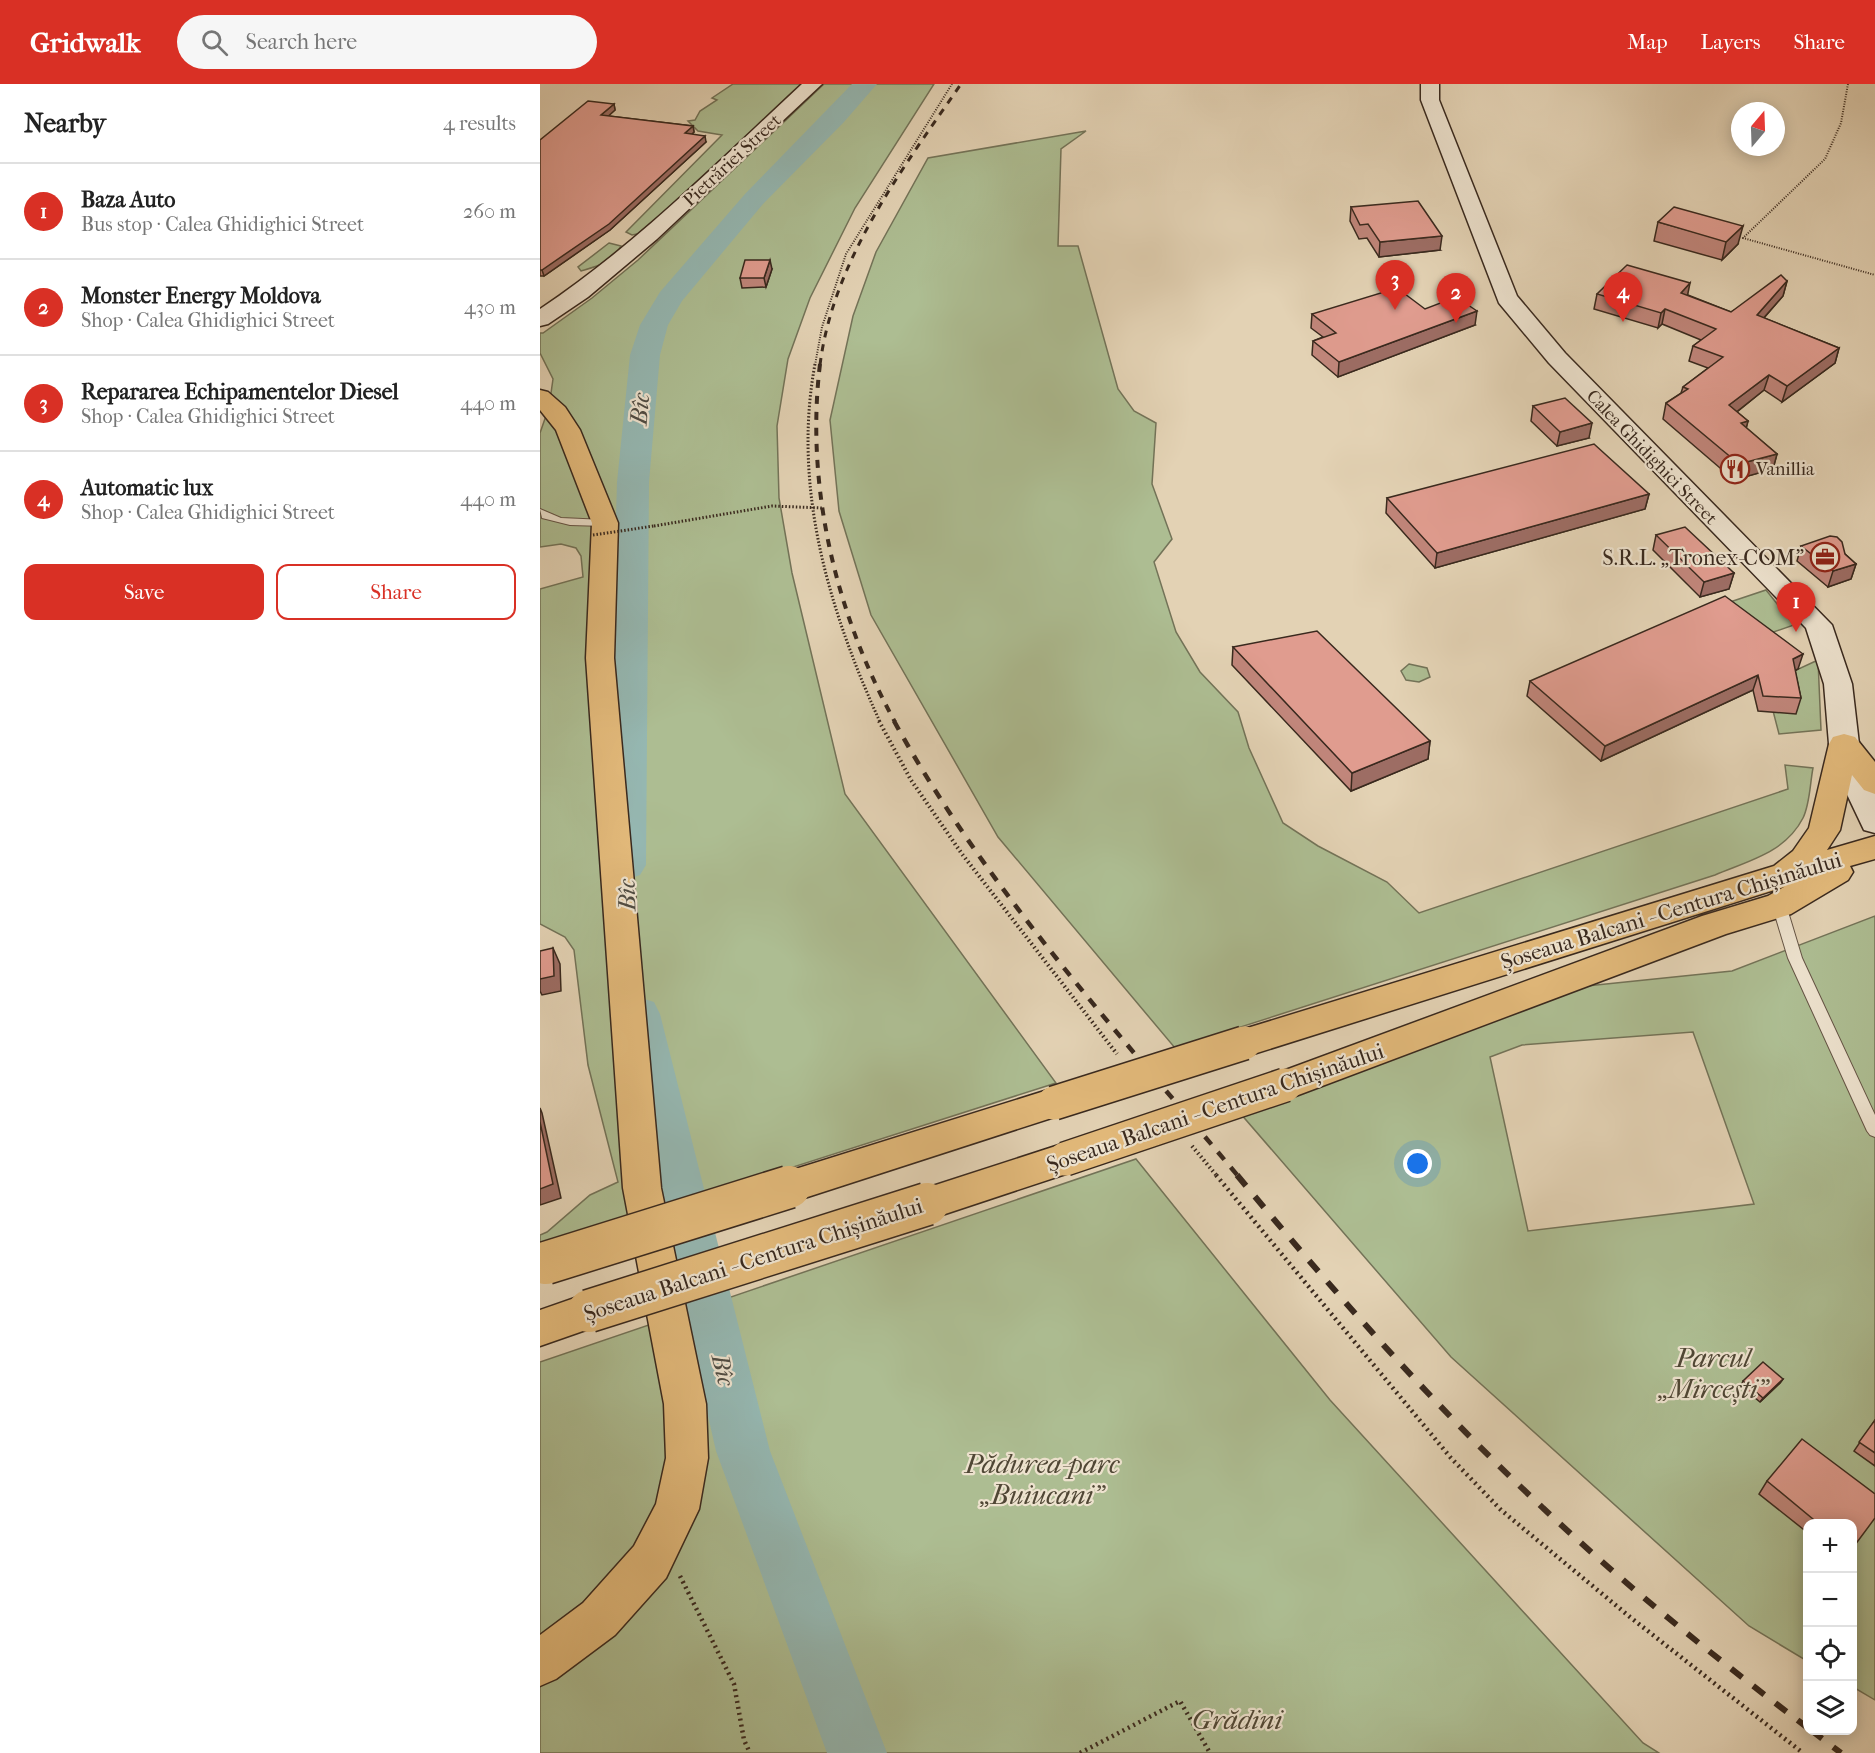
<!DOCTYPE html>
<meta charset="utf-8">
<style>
:root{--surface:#fff;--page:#f6f6f6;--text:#222;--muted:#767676;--line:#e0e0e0;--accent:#d93025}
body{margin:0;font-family:"IM FELL French Canon",serif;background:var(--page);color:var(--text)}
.controls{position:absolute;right:18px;bottom:18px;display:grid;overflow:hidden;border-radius:12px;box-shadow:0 3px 15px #0003}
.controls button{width:54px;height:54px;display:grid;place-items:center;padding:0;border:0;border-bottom:2px solid var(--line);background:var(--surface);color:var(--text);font:30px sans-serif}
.compass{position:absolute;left:1191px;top:18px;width:54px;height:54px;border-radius:50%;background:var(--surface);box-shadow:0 3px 15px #0003;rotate:19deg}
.you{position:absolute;left:878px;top:1080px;width:21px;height:21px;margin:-15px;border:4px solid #fff;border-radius:50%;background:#1a73e8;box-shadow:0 0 0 9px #1a73e833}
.badge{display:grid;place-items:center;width:39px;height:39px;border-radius:50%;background:var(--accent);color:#fff;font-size:20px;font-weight:700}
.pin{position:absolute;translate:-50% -50px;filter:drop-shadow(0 2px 3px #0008)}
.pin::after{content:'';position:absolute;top:32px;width:21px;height:18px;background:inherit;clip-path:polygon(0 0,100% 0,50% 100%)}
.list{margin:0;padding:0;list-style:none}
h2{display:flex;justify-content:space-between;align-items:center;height:78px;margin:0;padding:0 24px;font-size:26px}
h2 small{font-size:20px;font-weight:400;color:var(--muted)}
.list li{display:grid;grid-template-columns:39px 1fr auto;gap:18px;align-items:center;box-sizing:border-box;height:96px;padding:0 24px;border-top:2px solid var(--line)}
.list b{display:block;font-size:22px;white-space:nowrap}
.list p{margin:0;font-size:20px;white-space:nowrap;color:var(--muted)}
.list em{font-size:20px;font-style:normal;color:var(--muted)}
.actions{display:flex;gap:12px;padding:18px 24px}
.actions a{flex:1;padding:14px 0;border:2px solid var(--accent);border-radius:12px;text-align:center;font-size:21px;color:var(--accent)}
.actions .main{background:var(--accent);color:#fff}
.icon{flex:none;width:33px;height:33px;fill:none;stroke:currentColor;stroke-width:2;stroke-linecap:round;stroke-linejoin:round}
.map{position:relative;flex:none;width:1335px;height:1669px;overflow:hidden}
header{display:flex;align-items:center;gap:36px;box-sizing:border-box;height:84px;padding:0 30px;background:var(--accent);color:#fff}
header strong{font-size:28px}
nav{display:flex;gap:33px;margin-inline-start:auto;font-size:21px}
.search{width:420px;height:54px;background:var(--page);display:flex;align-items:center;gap:15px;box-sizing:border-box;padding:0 21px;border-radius:33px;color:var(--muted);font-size:22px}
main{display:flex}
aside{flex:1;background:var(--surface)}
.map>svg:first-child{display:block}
.green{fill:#adbd92;stroke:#737358;stroke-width:1.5;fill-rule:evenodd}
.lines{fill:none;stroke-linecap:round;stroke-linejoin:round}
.river{fill:#95b7b1;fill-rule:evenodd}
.lane-casing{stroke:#645344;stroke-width:2}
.secondary-casing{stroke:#39291e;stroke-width:3}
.highway-casing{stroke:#39291e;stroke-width:3}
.path-far3{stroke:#39291e;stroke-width:2;stroke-dasharray:1 1.5;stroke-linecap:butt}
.path-far2{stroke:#39291e;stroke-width:3;stroke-dasharray:1.5 2;stroke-linecap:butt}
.path-far1{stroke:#39291e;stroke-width:4;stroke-dasharray:1.5 3;stroke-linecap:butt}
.path{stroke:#39291e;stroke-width:4.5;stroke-dasharray:2 4;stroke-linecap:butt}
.lane{fill:#ede2ce;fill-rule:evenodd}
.secondary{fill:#ede2ce;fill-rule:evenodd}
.highway{fill:#e2b97a;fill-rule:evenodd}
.rail-far3{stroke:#39291e;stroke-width:3;stroke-dasharray:7 7;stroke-linecap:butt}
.rail-far2{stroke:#39291e;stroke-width:4;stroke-dasharray:8 8;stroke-linecap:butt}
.rail-far1{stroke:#39291e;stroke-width:4.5;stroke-dasharray:10 10;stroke-linecap:butt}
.rail{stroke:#39291e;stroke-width:6;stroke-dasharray:14 14;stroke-linecap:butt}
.highway-bridge-far1-casing{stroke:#39291e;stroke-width:36;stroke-linecap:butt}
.highway-bridge-casing{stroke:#39291e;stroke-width:45;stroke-linecap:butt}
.path-bridge{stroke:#39291e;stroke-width:3;stroke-dasharray:1.5 2;stroke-linecap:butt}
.highway-bridge-far1{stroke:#e2b97a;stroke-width:33}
.highway-bridge{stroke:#e2b97a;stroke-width:42}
.wall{fill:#c1867b;stroke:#39291e;stroke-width:1.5}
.shaded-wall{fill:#9d6d64;stroke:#39291e;stroke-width:1.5}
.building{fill:#e09c8f;stroke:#39291e;stroke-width:1.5}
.labels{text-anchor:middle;stroke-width:4.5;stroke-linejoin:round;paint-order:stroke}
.far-street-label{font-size:18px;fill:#39291e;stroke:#ede2ce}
.far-poi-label{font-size:18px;fill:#39291e;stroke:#ede2ce;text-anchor:start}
.poi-label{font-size:22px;fill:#39291e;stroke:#ede2ce;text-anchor:end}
.street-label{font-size:22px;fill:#39291e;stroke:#ede2ce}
.water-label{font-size:24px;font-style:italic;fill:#504c43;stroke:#ede2ce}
.near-park-label{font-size:27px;font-style:italic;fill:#504735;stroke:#ede2ce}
</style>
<header>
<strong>Gridwalk</strong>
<div class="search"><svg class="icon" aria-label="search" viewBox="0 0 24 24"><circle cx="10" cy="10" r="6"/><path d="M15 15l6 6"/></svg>Search here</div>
<nav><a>Map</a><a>Layers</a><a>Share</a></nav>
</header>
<main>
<aside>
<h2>Nearby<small>4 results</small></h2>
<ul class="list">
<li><span class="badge">1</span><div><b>Baza Auto</b><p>Bus stop · Calea Ghidighici Street</p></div><em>260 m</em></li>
<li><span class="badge">2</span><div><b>Monster Energy Moldova</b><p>Shop · Calea Ghidighici Street</p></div><em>430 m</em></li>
<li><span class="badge">3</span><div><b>Repararea Echipamentelor Diesel</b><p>Shop · Calea Ghidighici Street</p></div><em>440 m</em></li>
<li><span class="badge">4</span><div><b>Automatic lux</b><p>Shop · Calea Ghidighici Street</p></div><em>440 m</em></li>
</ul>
<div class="actions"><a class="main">Save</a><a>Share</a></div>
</aside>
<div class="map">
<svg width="1335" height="1669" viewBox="0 0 1335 1669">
<rect width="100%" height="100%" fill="#e3d2b4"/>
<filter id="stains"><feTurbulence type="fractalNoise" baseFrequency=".00333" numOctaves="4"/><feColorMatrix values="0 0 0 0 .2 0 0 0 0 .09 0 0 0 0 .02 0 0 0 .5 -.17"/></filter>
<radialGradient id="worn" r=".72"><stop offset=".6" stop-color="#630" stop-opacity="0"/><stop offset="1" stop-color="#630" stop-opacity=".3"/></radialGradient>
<g class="green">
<path d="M 193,0 L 264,0 L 102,149 L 92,151 L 86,148 L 182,51 L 158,47 L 148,37 L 155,36 L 160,27 L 177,16 L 172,14 Z"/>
<path d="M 284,0 L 394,0 L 315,124 L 270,214 L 248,275 L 237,342 L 239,414 L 252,489 L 305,710 L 516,999 L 0,1164 L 0,1151 L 7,1148 L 50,1111 L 78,1098 L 48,981 L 34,866 L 25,853 L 0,840 L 0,505 L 43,493 L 41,472 L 36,464 L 21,460 L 0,463 L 0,349 L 9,323 L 13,295 L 0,269 L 0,249 L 3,249 L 52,214 L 98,176 Z"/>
<path d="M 546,47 L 521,65 L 518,162 L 538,162 L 578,305 L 594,327 L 616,339 L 612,400 L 632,455 L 614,478 L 636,548 L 660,588 L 698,628 L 709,664 L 743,739 L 778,762 L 847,798 L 879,829 L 1248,705 L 1245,681 L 1273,684 C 1270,699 1270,720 1263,734 C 1245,769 1208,777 1175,791 L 635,964 L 458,753 L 331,531 L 299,427 L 290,336 L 313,232 L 336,168 L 388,74 Z"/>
<path d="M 69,159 L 81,162 C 72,179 58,182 41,187 L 38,183 Z"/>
<path d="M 1226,506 L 1254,541 L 1216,554 L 1175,523 Z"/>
<path d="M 1278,576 L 1281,646 L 1239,650 L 1226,600 Z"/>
<path d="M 869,580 L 887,584 L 890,593 L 879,598 L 866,596 L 861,587 Z"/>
<path d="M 1335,832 L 1335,1616 L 1313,1603 L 1312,1440 L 1268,1440 L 1267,1577 L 1209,1542 L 911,1273 L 700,1029 L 1037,903 L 1192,887 ZM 1153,948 L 1214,1120 L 988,1147 L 950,973 L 982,961 Z"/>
<path d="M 596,1075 L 790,1316 L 1103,1659 L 1119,1669 L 0,1669 L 0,1278 Z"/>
</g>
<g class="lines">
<g class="river">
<path d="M 312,0 L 337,0 L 304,38 L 223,120 L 142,217 L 128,241 L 120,271 L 109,398 L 106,781 L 100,791 L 86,796 L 72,791 L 66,781 L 77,398 L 90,271 L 100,241 L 120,208 L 205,110 Z"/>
<path d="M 98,913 L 114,918 L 120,930 L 230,1367 L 347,1669 L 287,1669 L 176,1367 L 76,930 L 82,918 Z"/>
</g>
<g class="lane-casing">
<g id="lane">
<path d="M 0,425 L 21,434 L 65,436 L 70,439 L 65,442 L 30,441 L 2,434 Z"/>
<path d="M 1239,816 L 1246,821 L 1262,874 L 1335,1031 L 1335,1053 L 1330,1051 L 1327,1047 L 1248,874 L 1232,821 Z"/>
</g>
</g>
<g class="secondary-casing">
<g id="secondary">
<path d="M 262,0 L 282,0 L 117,155 L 48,213 L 8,240 L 0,242 L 0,225 C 96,161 178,78 262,0 Z"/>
<path d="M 881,0 L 899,0 L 899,16 L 977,212 L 1025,269 L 1292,541 L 1312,600 L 1319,660 L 1335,705 L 1335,749 L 1324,746 L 1304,704 L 1289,660 L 1284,600 L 1266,544 L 1009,279 L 959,219 L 881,16 Z"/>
</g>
</g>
<g class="highway-casing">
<g id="highway">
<path d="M 0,306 L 8,308 L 25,323 L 40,346 L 78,439 L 74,574 L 121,1104 L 166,1320 L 168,1374 L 159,1425 L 126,1494 L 75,1551 L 16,1595 L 0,1602 L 0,1551 L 43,1519 L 94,1462 L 116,1420 L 126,1374 L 124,1320 L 83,1104 L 46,574 L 52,439 L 16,346 L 0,326 Z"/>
<path d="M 1304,650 L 1315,653 L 1335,678 L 1335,710 L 1324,706 L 1312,691 L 1300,746 L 1287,766 L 1335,752 L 1335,775 L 1310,782 L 1313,788 L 1308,796 L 1251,830 L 1186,850 L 745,1016 L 732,1011 L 727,1001 L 732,991 L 1162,832 L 1228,812 L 1244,803 L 704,973 L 692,969 L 686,959 L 692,949 L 704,945 L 1234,782 L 1253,767 L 1269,744 L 1289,660 L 1293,653 Z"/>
<path d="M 514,1004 L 527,1009 L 532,1019 L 527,1029 L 249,1119 L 236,1114 L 230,1103 L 236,1092 L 249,1087 Z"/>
<path d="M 525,1059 L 538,1064 L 544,1075 L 538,1086 L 387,1136 L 374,1132 L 368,1120 L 374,1108 Z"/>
<path d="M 49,1209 L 63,1214 L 69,1227 L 63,1240 L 0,1262 L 0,1226 Z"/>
</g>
</g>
<g class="path-far3">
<path d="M 1308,0 L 1301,39 L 1285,75 L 1203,154 L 1335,191"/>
<path d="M 275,281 L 282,243 L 306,170 L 412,0"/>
</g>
<g class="path-far2">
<path d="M 275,280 C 252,404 289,526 340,638"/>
<path d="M 114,442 L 232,422 L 282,424"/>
</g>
<g class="path-far1">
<path d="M 339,637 L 371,696 L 422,770 L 577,970"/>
<path d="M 652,1062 L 677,1092"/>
</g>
<g class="path">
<path d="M 676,1091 L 911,1374 L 961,1426 L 1090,1533 L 1263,1669"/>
<path d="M 140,1492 L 194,1600 L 204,1656 L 210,1669"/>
<path d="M 540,1669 L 640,1617 L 670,1669"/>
</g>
<use href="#lane" class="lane"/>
<use href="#secondary" class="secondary"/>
<use href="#highway" class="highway"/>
<path class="rail-far3" d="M 280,281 C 293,176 363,84 421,0"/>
<path class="rail-far2" d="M 280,280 C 265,402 296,531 355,638"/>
<path class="rail-far1" d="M 354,637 C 446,804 576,946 698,1092"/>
<g class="rail">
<path d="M 697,1091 C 793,1207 893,1321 1003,1424 C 1087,1503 1177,1575 1268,1644"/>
<path d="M 1271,1646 L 1301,1669"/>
</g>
<g class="highway-bridge-far1-casing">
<g id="highway-bridge-far1">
<path d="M 514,1019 L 704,959"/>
<path d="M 525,1075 L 745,1001"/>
</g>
</g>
<g class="highway-bridge-casing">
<g id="highway-bridge">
<path d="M 6,1179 L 249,1103"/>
<path d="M 49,1227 L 387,1120"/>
</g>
</g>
<path class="path-bridge" d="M 53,451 L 114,442"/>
<use href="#highway-bridge-far1" class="highway-bridge-far1"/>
<use href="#highway-bridge" class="highway-bridge"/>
</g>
<g class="wall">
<path d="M 74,20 L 75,26 L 68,32 L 153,42 L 154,48 L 152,50 L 166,58 L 70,146 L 4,192 L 0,192 L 0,56 Z"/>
<path d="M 811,123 L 900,166 L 839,173 L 827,154 L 819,155 L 810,137 Z"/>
<path d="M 1118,138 L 1198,160 L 1182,176 L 1114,157 Z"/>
<path d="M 232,185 L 226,203 L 202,204 L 200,194 Z"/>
<path d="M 1247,197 L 1243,212 L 1224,234 L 1299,264 L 1295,279 L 1242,318 L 1224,306 L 1197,328 L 1208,337 L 1206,344 L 1237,370 L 1233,385 L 1194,396 L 1123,335 L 1126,319 L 1141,309 L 1143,303 L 1168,284 L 1149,277 L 1153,262 L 1161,256 L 1122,240 L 1118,244 L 1054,225 L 1057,210 L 1148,211 L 1191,228 Z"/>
<path d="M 885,225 L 935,241 L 798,293 L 772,271 L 773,257 L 783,253 L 771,244 L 772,230 Z"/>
<path d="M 993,322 L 1049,354 L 1017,362 L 991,337 Z"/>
<path d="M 1109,410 L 1105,425 L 895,484 L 846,429 L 847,414 Z"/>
<path d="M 1116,451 L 1194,489 L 1189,505 L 1160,513 L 1113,466 Z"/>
<path d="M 1261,462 L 1305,470 L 1316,480 L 1311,495 L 1288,503 L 1257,477 Z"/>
<path d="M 693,563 L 890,657 L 888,675 L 811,707 L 692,581 Z"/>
<path d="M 1258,585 L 1255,587 L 1261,614 L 1256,630 L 1218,627 L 1213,606 L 1061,677 L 987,612 L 990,597 Z"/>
<path d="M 1243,1295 L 1240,1299 L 1220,1318 L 1201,1302 L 1203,1297 Z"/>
<path d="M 1335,1336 L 1335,1382 L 1314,1367 Z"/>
<path d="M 1227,1397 L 1312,1440 L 1268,1440 L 1268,1449 L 1219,1410 Z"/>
</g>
<g class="shaded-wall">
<path d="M 74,20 L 75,26 L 63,37 L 61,31 Z"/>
<path d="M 153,42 L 154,48 L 147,55 L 145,49 Z"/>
<path d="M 165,52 L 166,58 L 70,146 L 4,192 L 2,186 Z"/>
<path d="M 1203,142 L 1198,160 L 1182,176 L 1186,158 Z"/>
<path d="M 902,152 L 900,166 L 839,173 L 840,158 Z"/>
<path d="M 230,176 L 232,185 L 226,203 L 224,194 Z"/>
<path d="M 1247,197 L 1243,212 L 1213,246 L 1217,231 Z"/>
<path d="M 1150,199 L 1147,214 L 1141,209 Z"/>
<path d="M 1125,225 L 1122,240 L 1118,244 L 1121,229 Z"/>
<path d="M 937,227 L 935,241 L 798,293 L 799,278 Z"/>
<path d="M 1299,264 L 1295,279 L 1242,318 L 1247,302 Z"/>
<path d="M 1229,291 L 1224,306 L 1185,337 L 1189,321 Z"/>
<path d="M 1208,337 L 1204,353 L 1201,339 Z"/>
<path d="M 1052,339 L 1049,354 L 1017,362 L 1020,348 Z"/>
<path d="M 1237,370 L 1233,385 L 1194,396 L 1199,380 Z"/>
<path d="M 1109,410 L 1105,425 L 895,484 L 897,469 Z"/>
<path d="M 1316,480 L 1311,495 L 1288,503 L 1293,487 Z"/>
<path d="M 1194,489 L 1189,505 L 1160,513 L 1164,498 Z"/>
<path d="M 1263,570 L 1258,585 L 1248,590 L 1253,575 Z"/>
<path d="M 1218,591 L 1213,606 L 1061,677 L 1065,662 Z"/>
<path d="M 890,657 L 888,675 L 811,707 L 812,689 Z"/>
<path d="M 13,864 L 20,880 L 21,907 L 2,911 L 0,907 L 0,895 Z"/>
<path d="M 0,1024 L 2,1029 L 21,1114 L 0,1121 Z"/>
<path d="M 1243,1295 L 1240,1299 L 1220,1318 L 1223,1314 Z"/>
</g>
<g class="building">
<path d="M 48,17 L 74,20 L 61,31 L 153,42 L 145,49 L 165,52 L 69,140 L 2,186 L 0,186 L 0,56 Z"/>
<path d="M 878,117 L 902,152 L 840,158 L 828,140 L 820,141 L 811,123 Z"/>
<path d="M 1134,123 L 1203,142 L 1186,158 L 1118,138 Z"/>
<path d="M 205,176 L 230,176 L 224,194 L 200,194 Z"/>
<path d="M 1087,181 L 1150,199 L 1141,209 L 1191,228 L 1241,191 L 1247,197 L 1217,231 L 1299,264 L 1247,302 L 1229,291 L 1189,321 L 1208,337 L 1201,339 L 1237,370 L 1199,380 L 1126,319 L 1148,305 L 1143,303 L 1183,273 L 1153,262 L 1176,245 L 1125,225 L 1121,229 L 1057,210 Z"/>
<path d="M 857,204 L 885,225 L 916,213 L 937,227 L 799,278 L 773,257 L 796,249 L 772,230 Z"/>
<path d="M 1025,314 L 1052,339 L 1020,348 L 993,322 Z"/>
<path d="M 1054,360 L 1109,410 L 897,469 L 847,414 Z"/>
<path d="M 1145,443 L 1194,489 L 1164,498 L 1116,451 Z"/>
<path d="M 1290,452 L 1297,453 L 1302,458 L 1305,470 L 1316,480 L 1293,487 L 1261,462 Z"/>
<path d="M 1185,512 L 1263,570 L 1253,575 L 1261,614 L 1223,612 L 1218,591 L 1065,662 L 990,597 Z"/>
<path d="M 777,547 L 890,657 L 812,689 L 693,563 Z"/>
<path d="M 13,864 L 14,892 L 0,895 L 0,867 Z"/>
<path d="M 0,1038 L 13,1100 L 0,1105 Z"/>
<path d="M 1223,1278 L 1243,1295 L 1223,1314 L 1203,1297 Z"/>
<path d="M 1335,1336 L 1335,1369 L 1319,1358 Z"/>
<path d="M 1262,1355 L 1335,1410 L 1335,1434 L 1312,1465 L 1312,1440 L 1279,1440 L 1227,1397 Z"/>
</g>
<defs>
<g id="restaurant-ring" transform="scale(1.5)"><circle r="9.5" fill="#ede2ce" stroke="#8f2418" stroke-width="1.5"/><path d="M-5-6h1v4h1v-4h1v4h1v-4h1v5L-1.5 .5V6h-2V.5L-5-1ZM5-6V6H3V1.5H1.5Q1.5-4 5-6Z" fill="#8f2418"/></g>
<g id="office-ring" transform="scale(1.5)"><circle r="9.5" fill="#ede2ce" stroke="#8f2418" stroke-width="1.5"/><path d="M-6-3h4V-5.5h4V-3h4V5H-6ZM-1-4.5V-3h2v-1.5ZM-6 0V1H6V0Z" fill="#8f2418"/></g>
</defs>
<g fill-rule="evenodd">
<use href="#restaurant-ring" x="1195" y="385"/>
<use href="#office-ring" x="1285" y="473"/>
</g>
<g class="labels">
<g class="far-street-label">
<text transform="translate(192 76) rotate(-43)" y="6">Pietrăriei Street</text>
<text transform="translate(1112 373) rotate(46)" y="6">Calea Ghidighici Street</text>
</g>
<g class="far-poi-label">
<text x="1216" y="391">Vanillia</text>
</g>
<g class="poi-label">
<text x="1264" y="481">S.R.L. „Tronex-COM”</text>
</g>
<g class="street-label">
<text transform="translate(1131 826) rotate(-17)" y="8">Șoseaua Balcani - Centura Chișinăului</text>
<text transform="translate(675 1023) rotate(-19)" y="8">Șoseaua Balcani - Centura Chișinăului</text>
<text transform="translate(213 1175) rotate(-18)" y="8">Șoseaua Balcani - Centura Chișinăului</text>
</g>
<g class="water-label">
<text transform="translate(100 325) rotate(-85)" y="8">Bîc</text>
<text transform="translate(87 811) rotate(-92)" y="8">Bîc</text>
<text transform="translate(183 1286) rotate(76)" y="8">Bîc</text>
</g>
<g class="near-park-label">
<text x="1173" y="1283">Parcul<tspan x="1173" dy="31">„Mircești”</tspan></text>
<text x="502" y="1389">Pădurea-parc<tspan x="502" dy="31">„Buiucani”</tspan></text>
<text x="697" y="1645">Grădini</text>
</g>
</g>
<rect width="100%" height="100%" filter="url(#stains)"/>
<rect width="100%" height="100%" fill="url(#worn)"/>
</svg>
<div class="controls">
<button>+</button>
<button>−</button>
<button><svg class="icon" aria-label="locate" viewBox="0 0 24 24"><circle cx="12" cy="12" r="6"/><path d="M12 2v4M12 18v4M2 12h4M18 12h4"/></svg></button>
<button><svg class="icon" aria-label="layers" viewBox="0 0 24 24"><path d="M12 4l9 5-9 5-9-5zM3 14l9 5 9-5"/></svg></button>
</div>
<svg class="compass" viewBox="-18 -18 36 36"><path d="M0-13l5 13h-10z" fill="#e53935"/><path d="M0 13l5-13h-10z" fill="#767676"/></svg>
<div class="you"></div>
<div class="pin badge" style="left:1256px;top:548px">1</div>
<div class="pin badge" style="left:916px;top:239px">2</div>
<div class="pin badge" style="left:855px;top:226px">3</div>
<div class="pin badge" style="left:1083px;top:238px">4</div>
</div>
</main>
